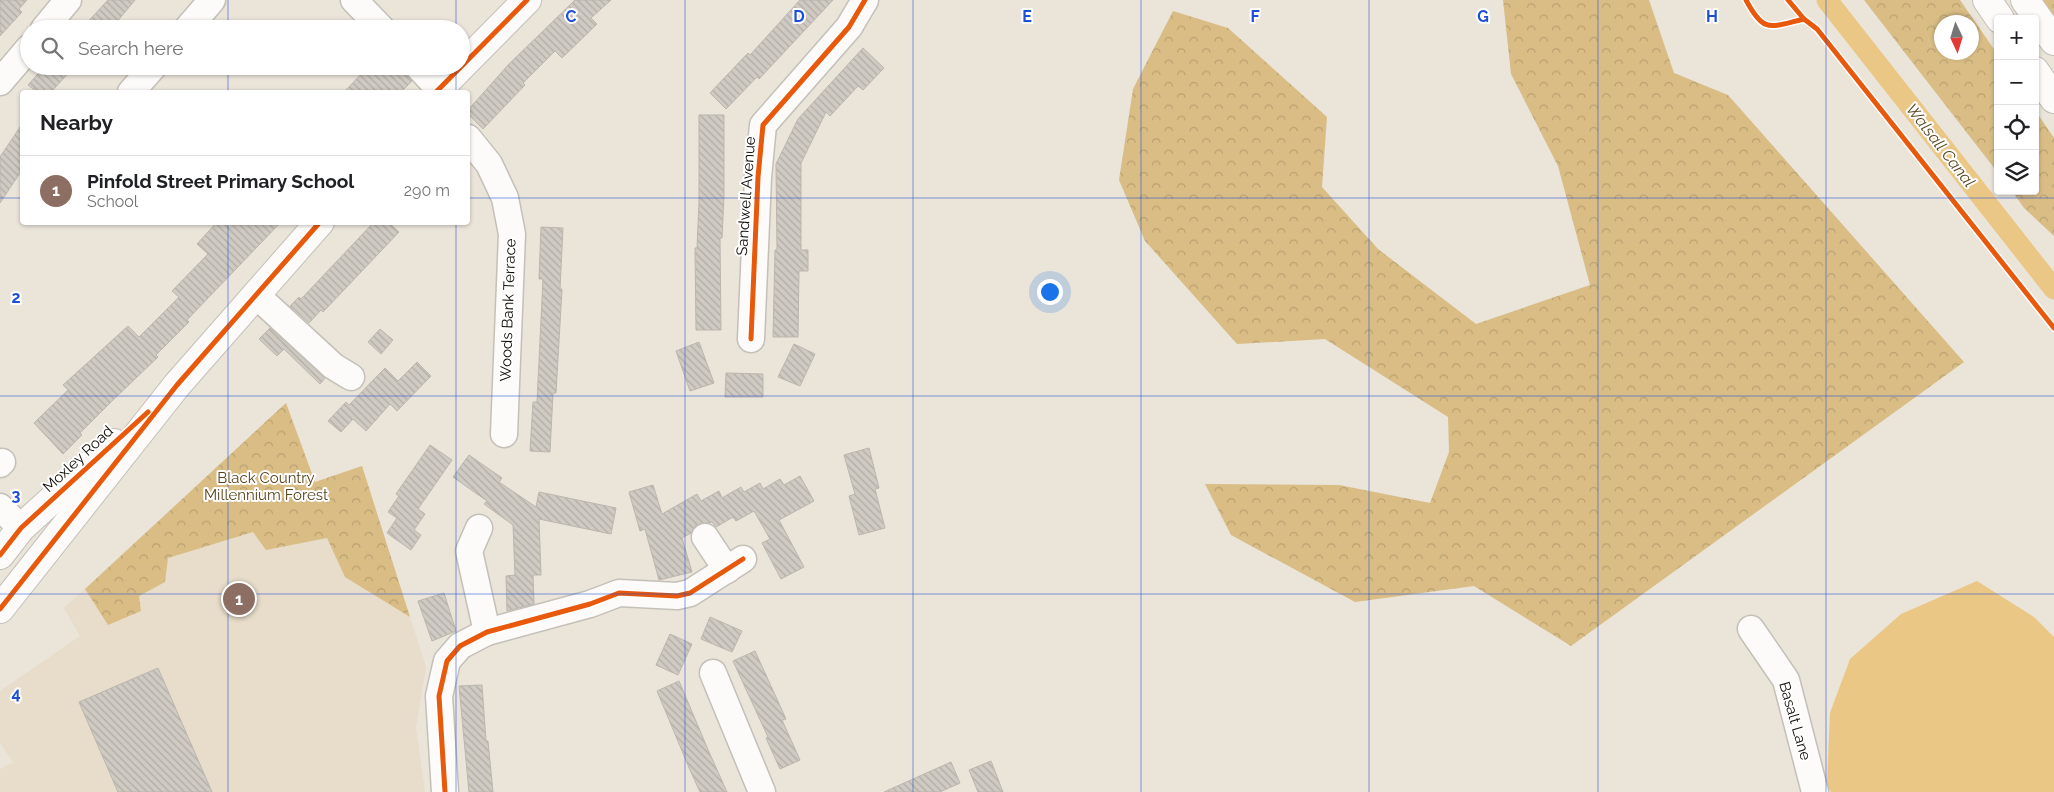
<!DOCTYPE html>
<meta charset="utf-8">
<style>
:root{--surface:#fff;--page:#f6f6f6;--text:#202124;--muted:#757577;--line:#e0e0e0;--accent:#111827}
body{margin:0;font-family:Raleway,sans-serif;background:var(--page);color:var(--text)}
.controls{position:absolute;right:15px;top:15px;display:grid;overflow:hidden;border-radius:5px;box-shadow:0 1px 4px #0004}
.controls button{width:45px;height:45px;display:grid;place-items:center;padding:0;border:0;border-bottom:1px solid var(--line);background:var(--surface);color:var(--text);font:25px sans-serif}
.compass{position:absolute;left:1934px;top:15px;width:45px;height:45px;border-radius:50%;background:var(--surface);box-shadow:0 1px 4px #0004;rotate:176deg}
.you{position:absolute;left:1049px;top:291px;width:18px;height:18px;margin:-12px;border:4px solid #fff;border-radius:50%;background:#1a73e8;box-shadow:0 0 0 8px #1a73e833}
.badge{display:grid;place-items:center;width:32px;height:32px;border-radius:50%;background:var(--accent);color:#fff;font-size:16px;font-weight:700}
.pin{position:absolute;translate:-50% -50%;border:2px solid #fff;box-shadow:0 1px 5px #0006}
.list{margin:0;padding:0;list-style:none}
h2{display:flex;justify-content:space-between;align-items:center;height:65px;margin:0;padding:0 20px;font-size:21px}
h2 small{font-size:16px;font-weight:400;color:var(--muted)}
.list li{display:grid;grid-template-columns:32px 1fr auto;gap:15px;align-items:center;box-sizing:border-box;height:70px;padding:0 20px;border-top:1px solid var(--line)}
.list b{display:block;font-size:19px;white-space:nowrap}
.list p{margin:0;font-size:16px;white-space:nowrap;color:var(--muted)}
.list em{font-size:16px;font-style:normal;color:var(--muted)}
.icon{flex:none;width:28px;height:28px;fill:none;stroke:currentColor;stroke-width:2;stroke-linecap:round;stroke-linejoin:round}
.map{position:relative;flex:none;width:2054px;height:792px;overflow:hidden}
.search{position:absolute;background:var(--surface);box-shadow:0 1px 4px #0004;left:20px;top:20px;width:450px;height:55px;display:flex;align-items:center;gap:12px;box-sizing:border-box;padding:0 18px;border-radius:28px;color:var(--muted);font-size:19px}
.panel{position:absolute;background:var(--surface);box-shadow:0 1px 4px #0004;left:20px;top:90px;width:450px;height:135px;border-radius:5px}
.map>svg:first-child{display:block}
.built{fill:#e8ddca}
.forest{fill:url(#forest-crowns);fill-rule:evenodd}
.water{fill:#eac784}
.lines{fill:none;stroke-linecap:round;stroke-linejoin:round}
.canal{stroke:#eac784;stroke-width:21}
.building{fill:url(#building-back-hatch);stroke:#bbb6ae}
.minor-casing{stroke:#c4c0b8;stroke-width:29}
.major-casing{stroke:#c4c0b8;stroke-width:30}
.highway-casing{stroke:#c4c0b8;stroke-width:30}
.minor{stroke:#fcfbf9;stroke-width:26}
.major{stroke:#fcfbf9;stroke-width:28}
.highway{stroke:#fcfbf9;stroke-width:28}
.cycleway-casing{stroke:#fff;stroke-width:8}
.cycleway{stroke:#e8590c;stroke-width:5}
.grid{fill:none;stroke:#1d4ed8;stroke-width:1;stroke-opacity:0.55}
.labels{text-anchor:middle;stroke-width:4;stroke-linejoin:round;paint-order:stroke}
.street-label{font-size:15px;fill:#0f0c06;stroke:#fff}
.park-label{font-size:15px;fill:#57441d;stroke:#fff}
.water-label{font-size:16px;font-style:italic;fill:#58441e;stroke:#fff}
.grid-label{font-size:16px;text-anchor:middle;font-weight:bold;fill:#1d4ed8;stroke:#fff;stroke-width:4;stroke-linejoin:round;paint-order:stroke}
</style>
<div class="map">
<svg width="2054" height="792" viewBox="0 0 2054 792">
<defs>
<pattern id="forest-crowns" width="20" height="18" patternUnits="userSpaceOnUse" patternTransform="scale(1.25)"><rect width="20" height="18" fill="#d9bd85"/><path d="M2 6a3 3 0 1 1 6 0M12 15a3 3 0 1 1 6 0" fill="none" stroke="#b9a171"/></pattern>
<pattern id="building-back-hatch" width="6" height="6" patternUnits="userSpaceOnUse" patternTransform="scale(1.25)"><rect width="6" height="6" fill="#cfcac2"/><path d="M-1 5l2 2M0 0l6 6M5-1l2 2" fill="none" stroke="#b1aca5"/></pattern>
</defs>
<rect width="100%" height="100%" fill="#eae4d9"/>
<path class="built" d="M 286,403 L 315,482 L 362,466 L 426,667 L 416,728 L 425,792 L 0,792 L 0,769 L 13,762 L 0,743 L 0,691 L 80,636 L 64,608 Z"/>
<g class="forest">
<path d="M 1503,0 L 1649,0 L 1674,73 L 1728,95 L 1964,362 L 1571,646 L 1474,586 L 1355,602 L 1231,535 L 1205,484 L 1339,485 L 1430,503 L 1449,452 L 1448,417 L 1325,339 L 1237,344 L 1145,241 L 1119,180 L 1133,89 L 1173,11 L 1228,28 L 1327,117 L 1322,187 L 1378,249 L 1476,324 L 1590,285 L 1558,166 L 1511,74 Z"/>
<path d="M 1864,0 L 1960,0 L 1998,55 L 1998,173 ZM 1972,22 L 1972,52 L 1942,52 L 1942,22 Z"/>
<path d="M 2041,0 L 2054,0 L 2054,18 Z"/>
<path d="M 2035,110 L 2054,138 L 2054,236 L 2024,208 L 2012,191 L 2035,191 Z"/>
<path d="M 286,403 L 315,482 L 362,466 L 410,617 L 345,577 L 327,538 L 266,550 L 253,532 L 168,558 L 165,582 L 139,596 L 141,611 L 108,625 L 85,589 Z"/>
</g>
<path class="water" d="M 1977,581 L 2034,617 L 2054,637 L 2054,792 L 1831,792 L 1827,784 L 1830,713 L 1850,659 L 1901,614 Z"/>
<g class="lines">
<path class="canal" d="M 1827,0 L 2054,289"/>
</g>
<g class="building">
<path d="M 0,0 L 27,0 L 19,9 L 22,12 L 0,36 Z"/>
<path d="M 108,0 L 135,0 L 111,29 L 81,29 Z"/>
<path d="M 575,0 L 611,0 L 591,18 L 597,24 L 562,58 L 555,51 L 523,83 L 525,85 L 483,129 L 468,114 L 468,110 L 509,64 Z"/>
<path d="M 800,0 L 833,0 L 759,79 L 757,77 L 726,109 L 710,93 L 748,53 L 750,55 Z"/>
<path d="M 863,48 L 884,68 L 863,90 L 858,86 L 830,116 L 826,112 L 801,163 L 801,250 L 808,250 L 808,271 L 799,271 L 798,337 L 773,337 L 775,250 L 777,250 L 776,164 L 798,119 Z"/>
<path d="M 45,66 L 75,66 L 51,92 L 37,92 L 28,85 Z"/>
<path d="M 369,66 L 401,66 L 412,81 L 401,92 L 344,92 Z"/>
<path d="M 699,115 L 724,115 L 724,195 L 722,238 L 720,238 L 721,330 L 696,330 L 695,248 L 697,248 L 699,202 Z"/>
<path d="M 22,124 L 22,170 L 0,203 L 0,157 Z"/>
<path d="M 217,222 L 281,222 L 187,320 L 189,322 L 156,355 L 158,357 L 112,401 L 80,433 L 82,435 L 63,454 L 34,423 L 68,390 L 63,385 L 128,326 L 139,337 L 179,297 L 172,291 L 208,254 L 197,244 Z"/>
<path d="M 374,222 L 388,222 L 399,232 L 323,312 L 321,310 L 309,323 L 290,306 L 299,297 L 301,299 Z"/>
<path d="M 541,227 L 563,228 L 560,289 L 562,289 L 556,393 L 553,393 L 550,452 L 530,451 L 533,402 L 537,402 L 543,279 L 539,279 Z"/>
<path d="M 270,328 L 325,378 L 320,384 L 284,349 L 277,356 L 259,339 Z"/>
<path d="M 380,329 L 393,340 L 381,354 L 368,342 Z"/>
<path d="M 699,342 L 714,383 L 690,391 L 676,351 Z"/>
<path d="M 794,344 L 815,354 L 800,386 L 778,377 Z"/>
<path d="M 417,362 L 431,376 L 397,411 L 390,404 L 366,431 L 353,419 L 341,432 L 328,421 L 346,402 L 349,405 L 385,368 L 398,381 Z"/>
<path d="M 726,373 L 763,374 L 763,397 L 725,397 Z"/>
<path d="M 430,445 L 452,460 L 418,509 L 425,514 L 414,530 L 421,535 L 411,550 L 387,533 L 397,518 L 388,512 L 399,496 L 396,494 Z"/>
<path d="M 869,448 L 879,488 L 875,489 L 885,528 L 859,535 L 849,496 L 855,494 L 844,455 Z"/>
<path d="M 469,455 L 502,478 L 499,482 L 536,507 L 539,492 L 616,508 L 611,534 L 539,519 L 541,575 L 533,575 L 534,604 L 507,611 L 506,576 L 515,575 L 513,525 L 484,504 L 487,501 L 453,477 Z"/>
<path d="M 800,476 L 814,501 L 779,520 L 804,567 L 781,579 L 762,543 L 770,539 L 754,511 L 736,521 L 733,517 L 716,527 L 712,522 L 696,525 L 691,533 L 682,538 L 692,572 L 659,580 L 645,529 L 640,531 L 629,492 L 653,485 L 662,514 L 697,494 L 701,501 L 719,491 L 722,498 L 741,487 L 744,492 L 760,483 L 763,489 L 780,479 L 784,485 Z"/>
<path d="M 444,593 L 456,631 L 432,641 L 418,601 Z"/>
<path d="M 710,617 L 742,631 L 732,652 L 701,639 Z"/>
<path d="M 670,634 L 692,644 L 678,675 L 656,665 Z"/>
<path d="M 755,651 L 786,719 L 782,720 L 800,760 L 780,769 L 766,738 L 768,737 L 733,661 Z"/>
<path d="M 158,668 L 212,792 L 118,792 L 79,702 Z"/>
<path d="M 679,681 L 709,752 L 727,792 L 700,792 L 690,770 L 657,691 Z"/>
<path d="M 482,685 L 486,741 L 488,741 L 493,792 L 469,792 L 459,686 Z"/>
<path d="M 991,761 L 1003,792 L 978,792 L 969,770 Z"/>
<path d="M 951,762 L 960,783 L 940,792 L 884,792 Z"/>
</g>
<g class="lines">
<g class="minor-casing">
<g id="minor">
<path d="M 354,0 L 382,29"/>
<path d="M 44,29 L 68,0"/>
<path d="M 187,29 L 212,0"/>
<path d="M 418,66 L 439,89"/>
<path d="M 0,82 L 29,48"/>
<path d="M 131,92 L 154,66"/>
<path d="M 468,138 L 489,164 L 505,198 L 512,234 L 504,434"/>
<path d="M 256,295 L 333,366 L 351,377"/>
<path d="M 751,339 L 758,177 L 763,125 L 849,27 L 865,0"/>
<path d="M 0,464 L 2,462"/>
<path d="M 0,507 L 21,528"/>
<path d="M 479,528 L 469,551 L 487,632"/>
<path d="M 705,537 L 727,570"/>
<path d="M 1751,629 L 1786,680 L 1815,792"/>
<path d="M 713,673 L 762,792"/>
<path d="M 445,792 L 439,696 L 447,661 L 460,646 L 487,632 L 590,604 L 619,593 L 677,596 L 690,593 L 743,559"/>
</g>
</g>
<g class="major-casing">
<g id="major">
<path d="M 436,92 L 527,0"/>
<path d="M 0,555 L 21,528 L 114,443"/>
<path d="M 0,609 L 177,385 L 320,222"/>
</g>
</g>
<g class="highway-casing">
<g id="highway">
<path d="M 1987,0 L 2000,19"/>
<path d="M 2025,0 L 2054,41"/>
<path d="M 2035,71 L 2054,99"/>
</g>
</g>
<use href="#minor" class="minor"/>
<use href="#major" class="major"/>
<use href="#highway" class="highway"/>
<g class="cycleway-casing">
<g id="cycleway">
<path d="M 1746,0 C 1764,34 1770,27 1804,19"/>
<path d="M 1788,0 L 1804,19 L 1817,29 L 2054,328"/>
<path d="M 436,92 L 527,0"/>
<path d="M 751,339 L 758,177 L 763,125 L 849,27 L 865,0"/>
<path d="M 0,555 L 21,528 L 148,412"/>
<path d="M 0,609 L 177,385 L 320,222"/>
<path d="M 445,792 L 439,696 L 447,661 L 460,646 L 487,632 L 590,604 L 619,593 L 677,596 L 690,593 L 743,559"/>
</g>
</g>
<use href="#cycleway" class="cycleway"/>
</g>
<path class="grid" d="M 228,0 L 228,29M 456,0 L 456,29M 685,0 L 685,792M 913,0 L 913,792M 1141,0 L 1141,792M 1369,0 L 1369,792M 1598,0 L 1598,792M 1826,0 L 1826,792M 228,66 L 228,92M 456,66 L 456,92M 0,198 L 22,198M 468,198 L 2054,198M 228,222 L 228,792M 456,222 L 456,792M 0,396 L 2054,396M 0,594 L 2054,594"/>
<g class="labels">
<g class="street-label">
<text transform="translate(746 196) rotate(-86)" y="5">Sandwell Avenue</text>
<text transform="translate(508 310) rotate(-88)" y="5">Woods Bank Terrace</text>
<text transform="translate(78 459) rotate(-43)" y="5">Moxley Road</text>
<text transform="translate(1795 721) rotate(74)" y="5">Basalt Lane</text>
</g>
<g class="park-label">
<text x="266" y="483">Black Country<tspan x="266" dy="17">Millennium Forest</tspan></text>
</g>
<g class="water-label">
<text transform="translate(1941 145) rotate(52)" y="6">Walsall Canal</text>
</g>
</g>
<g class="grid-label">
<text x="571" y="22">C</text>
<text x="799" y="22">D</text>
<text x="1027" y="22">E</text>
<text x="1255" y="22">F</text>
<text x="1483" y="22">G</text>
<text x="1712" y="22">H</text>
<text x="16" y="303">2</text>
<text x="16" y="501">3</text>
<text x="16" y="699">4</text>
</g>
</svg>
<div class="controls">
<button>+</button>
<button>−</button>
<button><svg class="icon" aria-label="locate" viewBox="0 0 24 24"><circle cx="12" cy="12" r="6"/><path d="M12 2v4M12 18v4M2 12h4M18 12h4"/></svg></button>
<button><svg class="icon" aria-label="layers" viewBox="0 0 24 24"><path d="M12 4l9 5-9 5-9-5zM3 14l9 5 9-5"/></svg></button>
</div>
<svg class="compass" viewBox="-18 -18 36 36"><path d="M0-13l5 13h-10z" fill="#e53935"/><path d="M0 13l5-13h-10z" fill="#757577"/></svg>
<div class="you"></div>
<div class="pin badge" style="left:239px;top:599px;background:#8d6e63">1</div>
<div class="search"><svg class="icon" aria-label="search" viewBox="0 0 24 24"><circle cx="10" cy="10" r="6"/><path d="M15 15l6 6"/></svg>Search here</div>
<section class="panel">
<h2>Nearby<small></small></h2>
<ul class="list">
<li><span class="badge" style="background:#8d6e63">1</span><div><b>Pinfold Street Primary School</b><p>School</p></div><em>290 m</em></li>
</ul>
</section>
</div>
